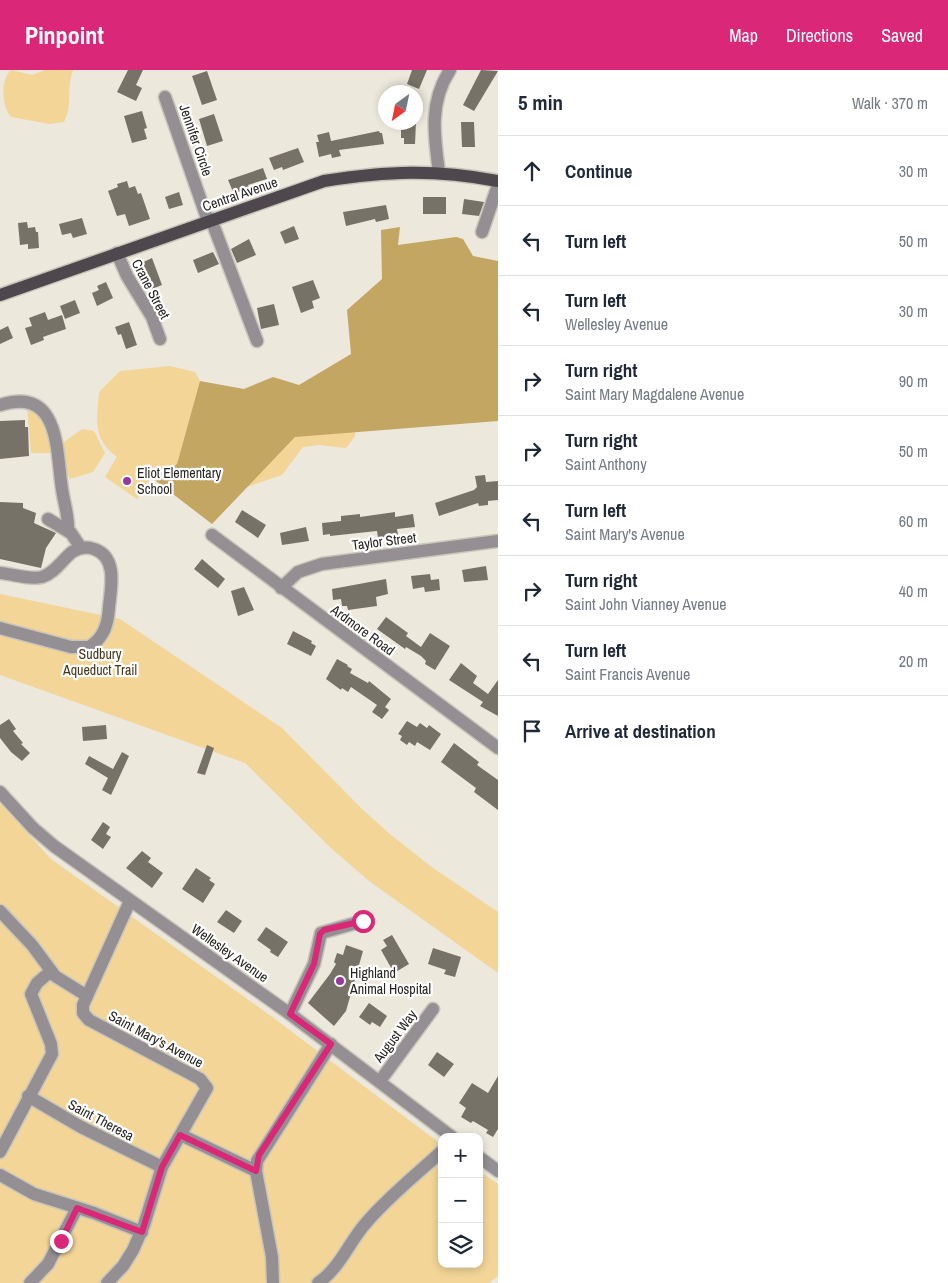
<!DOCTYPE html>
<meta charset="utf-8">
<style>
:root{--surface:#fff;--page:#f2f2f3;--text:#1f2937;--muted:#747a83;--line:#e0e1e3;--accent:#db2777}
body{margin:0;font-family:"Archivo Narrow",sans-serif;background:var(--page);color:var(--text)}
.controls{position:absolute;right:15px;bottom:15px;display:grid;overflow:hidden;border-radius:10px;box-shadow:0 2px 8px #0003}
.controls button{width:45px;height:45px;display:grid;place-items:center;padding:0;border:0;border-bottom:1px solid var(--line);background:var(--surface);color:var(--text);font:25px sans-serif}
.compass{position:absolute;left:378px;top:15px;width:45px;height:45px;border-radius:50%;background:var(--surface);box-shadow:0 2px 8px #0003;rotate:213deg}
.stop{position:absolute;width:15px;height:15px;margin:-11px;border:4px solid #db2777;border-radius:50%;background:#fff}
.stop.end{background:#db2777;border-color:#fff;box-shadow:0 1px 5px #0008}
.list{margin:0;padding:0;list-style:none}
h2{display:flex;justify-content:space-between;align-items:center;height:65px;margin:0;padding:0 20px;font-size:21px}
h2 small{font-size:16px;font-weight:400;color:var(--muted)}
.list li{display:grid;grid-template-columns:32px 1fr auto;gap:15px;align-items:center;box-sizing:border-box;height:70px;padding:0 20px;border-top:1px solid var(--line)}
.list b{display:block;font-size:19px;white-space:nowrap}
.list p{margin:0;font-size:16px;white-space:nowrap;color:var(--muted)}
.list em{font-size:16px;font-style:normal;color:var(--muted)}
.icon{flex:none;width:28px;height:28px;fill:none;stroke:currentColor;stroke-width:2;stroke-linecap:round;stroke-linejoin:round}
.map{position:relative;flex:none;width:498px;height:1213px;overflow:hidden}
header{display:flex;align-items:center;gap:30px;box-sizing:border-box;height:70px;padding:0 25px;background:var(--accent);color:#fff}
header strong{font-size:24px}
nav{display:flex;gap:28px;margin-inline-start:auto;font-size:18px}
main{display:flex}
aside{flex:1;background:var(--surface)}
.map>svg:first-child{display:block}
.green{fill:#f2d597}
.forest{fill:#c4a663}
.building{fill:#777268}
.lines{fill:none;stroke-linecap:round;stroke-linejoin:round}
.minor-casing{stroke:#c9c5ba;stroke-width:15}
.major-casing{stroke:#c9c5ba;stroke-width:15}
.minor{stroke:#938f93;stroke-width:12}
.major{stroke:#4e474e;stroke-width:12}
.route{stroke:#db2777;stroke-width:6}
.poi-dot{fill:#97379f;stroke:#fff;stroke-width:2}
.labels{text-anchor:middle;stroke-width:4.5;stroke-linejoin:round;paint-order:stroke}
.street-label{font-size:14px;fill:#262420;stroke:#fff}
.poi-label{font-size:14px;fill:#262420;stroke:#fff;text-anchor:start}
.park-label{font-size:14px;fill:#443719;stroke:#fff}
</style>
<header>
<strong>Pinpoint</strong>
<nav><a>Map</a><a>Directions</a><a>Saved</a></nav>
</header>
<main>
<div class="map">
<svg width="498" height="1213" viewBox="0 0 498 1213">
<rect width="100%" height="100%" fill="#ede8dc"/>
<g class="green">
<path d="M 11,0 L 32,5 L 45,0 L 73,0 C 66,19 73,35 64,52 L 49,54 L 11,47 C 2,36 0,10 11,0 Z"/>
<path d="M 170,296 L 195,302 L 200,311 L 177,394 L 156,411 L 150,409 L 137,429 L 105,407 L 117,387 C 92,368 97,350 99,322 L 120,301 Z"/>
<path d="M 27,337 C 50,350 50,357 54,383 L 31,383 Z"/>
<path d="M 355,357 L 355,366 L 346,378 L 319,375 L 303,377 L 282,405 L 244,418 L 268,371 Z"/>
<path d="M 82,359 L 94,361 L 105,383 L 93,402 L 70,409 L 64,398 L 64,372 Z"/>
<path d="M 0,524 L 120,549 L 282,658 L 363,740 L 391,765 L 433,798 L 498,842 L 498,903 L 369,811 L 332,779 L 245,693 L 0,605 Z"/>
<path d="M 0,733 L 51,789 L 271,946 L 442,1075 L 442,1194 L 479,1194 L 479,1101 L 498,1114 L 498,1206 L 489,1213 L 0,1213 Z"/>
</g>
<path class="forest" d="M 400,157 L 398,175 L 456,167 L 463,169 L 473,186 L 498,191 L 498,351 L 295,367 L 212,454 L 156,411 L 177,394 L 200,311 L 244,319 L 273,307 L 299,315 L 351,284 L 347,240 L 382,209 L 381,160 Z"/>
<g class="building">
<path d="M 128,0 L 143,0 L 136,15 L 142,18 L 136,31 L 117,22 Z"/>
<path d="M 412,0 L 427,0 L 419,19 L 407,14 Z"/>
<path d="M 481,0 L 498,1 L 474,41 L 463,35 Z"/>
<path d="M 207,1 L 217,30 L 202,35 L 192,6 Z"/>
<path d="M 142,41 L 147,58 L 144,59 L 147,69 L 132,73 L 124,46 Z"/>
<path d="M 214,44 L 223,71 L 207,76 L 199,49 Z"/>
<path d="M 401,52 L 416,52 L 415,74 L 404,74 L 404,68 L 401,68 Z"/>
<path d="M 461,52 L 474,52 L 475,77 L 462,77 Z"/>
<path d="M 379,61 L 380,63 L 382,63 L 384,74 L 339,80 L 341,86 L 332,88 L 331,84 L 319,87 L 316,72 L 319,72 L 317,65 L 329,62 L 331,71 Z"/>
<path d="M 298,78 L 304,92 L 283,100 L 282,97 L 274,100 L 269,88 Z"/>
<path d="M 263,98 L 267,109 L 248,115 L 249,118 L 234,124 L 228,110 Z"/>
<path d="M 127,111 L 129,118 L 135,116 L 138,124 L 141,123 L 150,149 L 129,156 L 125,144 L 117,146 L 108,121 L 118,117 L 117,114 Z"/>
<path d="M 179,122 L 183,135 L 169,139 L 165,127 Z"/>
<rect x="423" y="127" width="23" height="17"/>
<path d="M 464,129 L 484,132 L 479,146 L 462,144 Z"/>
<path d="M 386,135 L 389,149 L 376,152 L 375,149 L 346,156 L 343,142 Z"/>
<path d="M 82,148 L 87,164 L 73,168 L 71,163 L 62,165 L 59,154 Z"/>
<path d="M 27,152 L 28,158 L 35,157 L 36,162 L 38,162 L 39,178 L 28,179 L 28,174 L 20,175 L 18,153 Z"/>
<path d="M 294,156 L 299,169 L 285,174 L 280,162 Z"/>
<path d="M 249,169 L 256,185 L 237,193 L 231,179 Z"/>
<path d="M 213,182 L 219,194 L 198,203 L 193,190 Z"/>
<path d="M 152,188 L 162,215 L 152,219 L 148,209 L 145,210 L 139,194 Z"/>
<path d="M 313,210 L 320,228 L 312,231 L 314,238 L 301,243 L 292,217 Z"/>
<path d="M 106,212 L 113,228 L 97,236 L 92,223 L 99,220 L 97,216 Z"/>
<path d="M 75,230 L 80,243 L 65,249 L 60,236 Z"/>
<path d="M 274,234 L 279,255 L 261,259 L 257,238 Z"/>
<path d="M 45,242 L 48,250 L 62,245 L 66,259 L 43,267 L 44,270 L 31,275 L 25,258 L 32,256 L 29,248 Z"/>
<path d="M 129,252 L 137,275 L 126,279 L 121,264 L 118,265 L 115,257 Z"/>
<path d="M 8,256 L 13,268 L 0,274 L 0,260 Z"/>
<path d="M 25,350 L 25,357 L 28,357 L 29,386 L 0,389 L 0,351 Z"/>
<path d="M 485,405 L 486,412 L 498,411 L 498,430 L 488,431 L 488,435 L 479,436 L 478,433 L 439,446 L 435,433 L 474,420 L 477,417 L 475,406 Z"/>
<path d="M 0,432 L 23,433 L 23,438 L 36,443 L 34,453 L 56,463 L 46,478 L 41,498 L 0,489 Z"/>
<path d="M 242,440 L 266,455 L 258,468 L 235,452 Z"/>
<path d="M 395,442 L 395,447 L 413,444 L 415,457 L 397,459 L 398,465 L 378,468 L 377,461 L 330,466 L 330,464 L 323,465 L 322,453 L 341,451 L 341,446 L 360,444 L 360,447 Z"/>
<path d="M 306,457 L 309,471 L 282,475 L 280,463 Z"/>
<path d="M 202,489 L 225,509 L 218,518 L 194,499 Z"/>
<path d="M 486,496 L 488,510 L 464,512 L 462,500 Z"/>
<path d="M 430,504 L 431,510 L 439,509 L 440,520 L 425,522 L 424,517 L 413,519 L 411,506 Z"/>
<path d="M 386,509 L 388,524 L 376,527 L 377,536 L 348,540 L 347,536 L 342,536 L 341,529 L 333,530 L 332,519 Z"/>
<path d="M 244,517 L 254,540 L 238,546 L 231,521 Z"/>
<path d="M 386,547 L 408,563 L 406,566 L 421,577 L 430,563 L 450,576 L 435,600 L 425,594 L 426,591 L 421,586 L 406,577 L 405,579 L 377,559 Z"/>
<path d="M 293,561 L 312,571 L 311,573 L 316,576 L 311,586 L 287,574 Z"/>
<path d="M 337,589 L 348,595 L 347,596 L 352,599 L 350,603 L 368,613 L 369,611 L 391,629 L 385,637 L 389,640 L 382,649 L 372,642 L 377,635 L 351,617 L 348,622 L 342,618 L 341,620 L 326,609 Z"/>
<path d="M 461,593 L 477,606 L 473,613 L 488,624 L 498,610 L 498,646 L 480,636 L 483,632 L 449,610 Z"/>
<path d="M 9,649 L 16,659 L 13,661 L 23,673 L 21,674 L 30,683 L 22,691 L 11,682 L 0,668 L 0,655 Z"/>
<path d="M 407,651 L 417,657 L 420,653 L 427,658 L 429,655 L 441,664 L 430,680 L 417,672 L 415,676 L 409,672 L 407,675 L 400,670 L 402,666 L 398,664 Z"/>
<path d="M 106,655 L 107,669 L 83,671 L 82,657 Z"/>
<path d="M 454,673 L 479,692 L 477,695 L 498,710 L 498,740 L 474,722 L 476,718 L 441,692 Z"/>
<path d="M 207,675 L 214,678 L 205,705 L 197,703 Z"/>
<path d="M 122,682 L 129,686 L 111,725 L 102,720 L 108,708 L 85,694 L 89,686 L 113,699 Z"/>
<path d="M 103,752 L 110,757 L 106,764 L 111,767 L 103,779 L 91,770 Z"/>
<path d="M 142,781 L 151,788 L 148,792 L 163,803 L 152,818 L 126,798 Z"/>
<path d="M 196,798 L 211,808 L 209,810 L 215,814 L 203,833 L 182,819 Z"/>
<path d="M 226,840 L 242,851 L 234,863 L 217,852 Z"/>
<path d="M 266,857 L 288,872 L 278,887 L 270,882 L 271,880 L 257,870 Z"/>
<path d="M 392,865 L 409,894 L 394,903 L 381,880 L 387,876 L 383,870 Z"/>
<path d="M 346,875 L 363,881 L 346,941 L 334,956 L 308,933 L 330,904 L 336,894 L 334,892 L 337,883 L 343,885 Z"/>
<path d="M 433,878 L 461,887 L 455,907 L 444,904 L 446,900 L 428,894 Z"/>
<path d="M 369,933 L 387,946 L 380,957 L 372,952 L 370,955 L 359,947 Z"/>
<path d="M 437,982 L 454,994 L 444,1007 L 428,995 Z"/>
<path d="M 498,1006 L 498,1059 L 493,1067 L 486,1063 L 488,1060 L 473,1051 L 471,1053 L 461,1047 L 466,1038 L 459,1033 L 472,1013 L 488,1023 Z"/>
</g>
<g class="lines">
<g class="minor-casing">
<g id="minor">
<path d="M 165,27 L 208,151"/>
<path d="M 439,102 C 434,66 429,32 450,0"/>
<path d="M 211,149 L 257,271"/>
<path d="M 482,162 L 498,115"/>
<path d="M 117,183 L 127,206 L 152,247 L 160,269"/>
<path d="M 0,335 C 61,316 56,382 62,419 C 64,434 69,446 68,461"/>
<path d="M 48,449 L 71,463 L 81,478"/>
<path d="M 212,465 L 498,678"/>
<path d="M 0,503 C 13,504 29,510 42,507 C 55,503 62,490 72,482 C 78,478 86,476 94,479 C 118,487 111,518 109,537 C 108,554 104,568 89,577 L 71,577 L 0,558"/>
<path d="M 281,518 L 298,502 L 322,494 L 498,471"/>
<path d="M 0,722 L 33,758 L 54,776 L 290,944 L 452,1067"/>
<path d="M 0,841 L 32,875 L 55,906 L 87,926"/>
<path d="M 290,944 L 314,894 L 321,863 L 363,851"/>
<path d="M 380,1011 L 433,939"/>
<path d="M 28,1026 L 81,1057 L 162,1097"/>
<path d="M 181,1065 L 256,1101"/>
<path d="M 0,1082 L 52,984 L 51,974 L 31,924 L 37,913 L 51,901"/>
<path d="M 479,1087 L 498,1101"/>
<path d="M 0,1105 L 34,1124 L 94,1143 L 142,1162"/>
<path d="M 30,1213 L 48,1194 L 77,1138"/>
<path d="M 107,1213 L 123,1196 L 133,1180 L 144,1155 L 162,1097 L 207,1018 L 200,1009 L 89,950 L 83,943 L 83,935 L 130,831"/>
<path d="M 273,1213 L 272,1187 L 256,1101 L 257,1091 L 331,974"/>
<path d="M 318,1213 C 340,1198 349,1172 366,1153 C 389,1126 416,1105 442,1081"/>
</g>
</g>
<g class="major-casing">
<path id="major" d="M 0,225 L 324,111 C 387,101 434,99 498,111"/>
</g>
<use href="#minor" class="minor"/>
<use href="#major" class="major"/>
</g>
<g class="lines">
<path class="route" d="M 61,1171 L 77,1138 L 142,1162 L 162,1097 L 180,1065 L 256,1101 L 259,1085 L 331,974 L 290,944 L 314,894 L 320,864 L 324,860 L 363,851"/>
</g>
<g class="poi-dot">
<circle cx="127" cy="411" r="5"/>
<circle cx="340" cy="911" r="5"/>
</g>
<g class="labels">
<g class="street-label">
<text transform="translate(196 70) rotate(71)" y="5">Jennifer Circle</text>
<text transform="translate(240 124) rotate(-19)" y="5">Central Avenue</text>
<text transform="translate(151 219) rotate(62)" y="5">Crane Street</text>
<text transform="translate(384 471) rotate(-7)" y="5">Taylor Street</text>
<text transform="translate(363 560) rotate(36)" y="5">Ardmore Road</text>
<text transform="translate(230 883) rotate(35)" y="5">Wellesley Avenue</text>
<text transform="translate(395 966) rotate(-53)" y="5">August Way</text>
<text transform="translate(156 969) rotate(28)" y="5">Saint Mary's Avenue</text>
<text transform="translate(101 1050) rotate(28)" y="5">Saint Theresa</text>
</g>
<g class="poi-label">
<text x="137" y="408">Eliot Elementary<tspan x="137" dy="16">School</tspan></text>
<text x="350" y="908">Highland<tspan x="350" dy="16">Animal Hospital</tspan></text>
</g>
<g class="park-label">
<text x="100" y="589">Sudbury<tspan x="100" dy="16">Aqueduct Trail</tspan></text>
</g>
</g>
</svg>
<div class="controls">
<button>+</button>
<button>−</button>
<button><svg class="icon" aria-label="layers" viewBox="0 0 24 24"><path d="M12 4l9 5-9 5-9-5zM3 14l9 5 9-5"/></svg></button>
</div>
<svg class="compass" viewBox="-18 -18 36 36"><path d="M0-13l5 13h-10z" fill="#e53935"/><path d="M0 13l5-13h-10z" fill="#747a83"/></svg>
<div class="stop" style="left:363px;top:851px"></div>
<div class="stop end" style="left:61px;top:1171px"></div>
</div>
<aside>
<h2>5 min<small>Walk · 370 m</small></h2>
<ul class="list">
<li><svg class="icon" aria-label="ahead" viewBox="0 0 24 24"><path d="M12 20V5M6 11l6-6 6 6"/></svg><div><b>Continue</b></div><em>30 m</em></li>
<li><svg class="icon" aria-label="left" viewBox="0 0 24 24"><path d="M17 20v-9H6M10 6l-5 5 5 5"/></svg><div><b>Turn left</b></div><em>50 m</em></li>
<li><svg class="icon" aria-label="left" viewBox="0 0 24 24"><path d="M17 20v-9H6M10 6l-5 5 5 5"/></svg><div><b>Turn left</b><p>Wellesley Avenue</p></div><em>30 m</em></li>
<li><svg class="icon" aria-label="right" viewBox="0 0 24 24"><path d="M7 20v-9h11M14 6l5 5-5 5"/></svg><div><b>Turn right</b><p>Saint Mary Magdalene Avenue</p></div><em>90 m</em></li>
<li><svg class="icon" aria-label="right" viewBox="0 0 24 24"><path d="M7 20v-9h11M14 6l5 5-5 5"/></svg><div><b>Turn right</b><p>Saint Anthony</p></div><em>50 m</em></li>
<li><svg class="icon" aria-label="left" viewBox="0 0 24 24"><path d="M17 20v-9H6M10 6l-5 5 5 5"/></svg><div><b>Turn left</b><p>Saint Mary's Avenue</p></div><em>60 m</em></li>
<li><svg class="icon" aria-label="right" viewBox="0 0 24 24"><path d="M7 20v-9h11M14 6l5 5-5 5"/></svg><div><b>Turn right</b><p>Saint John Vianney Avenue</p></div><em>40 m</em></li>
<li><svg class="icon" aria-label="left" viewBox="0 0 24 24"><path d="M17 20v-9H6M10 6l-5 5 5 5"/></svg><div><b>Turn left</b><p>Saint Francis Avenue</p></div><em>20 m</em></li>
<li><svg class="icon" aria-label="arrive" viewBox="0 0 24 24"><path d="M6 21V4h12l-3 4 3 4H6"/></svg><div><b>Arrive at destination</b></div></li>
</ul>
</aside>
</main>
